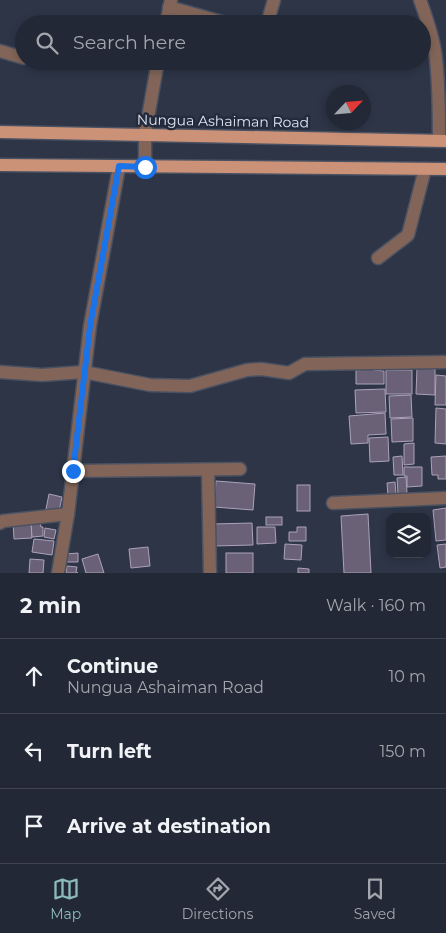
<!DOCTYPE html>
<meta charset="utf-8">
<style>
:root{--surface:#222835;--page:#2a303d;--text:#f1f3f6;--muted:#a2a6ad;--line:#3f4450;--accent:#8bbbb9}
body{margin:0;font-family:Montserrat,sans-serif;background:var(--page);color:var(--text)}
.controls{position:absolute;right:15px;bottom:15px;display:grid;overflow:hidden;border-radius:10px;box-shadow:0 2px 8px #0003}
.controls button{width:45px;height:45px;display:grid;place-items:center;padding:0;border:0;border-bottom:1px solid var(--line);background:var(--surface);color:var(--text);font:25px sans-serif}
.compass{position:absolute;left:326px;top:85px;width:45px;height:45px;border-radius:50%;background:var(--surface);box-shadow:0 2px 8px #0003;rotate:64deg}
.stop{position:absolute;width:15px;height:15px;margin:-11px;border:4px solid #1a73e8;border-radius:50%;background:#fff}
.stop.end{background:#1a73e8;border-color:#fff;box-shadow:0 1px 5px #0008}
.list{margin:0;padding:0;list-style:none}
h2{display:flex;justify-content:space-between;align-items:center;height:65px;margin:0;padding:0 20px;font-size:21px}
h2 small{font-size:16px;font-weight:400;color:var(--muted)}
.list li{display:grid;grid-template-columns:32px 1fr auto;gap:15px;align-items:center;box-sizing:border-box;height:75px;padding:0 20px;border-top:1px solid var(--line)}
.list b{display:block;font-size:19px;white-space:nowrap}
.list p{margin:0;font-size:16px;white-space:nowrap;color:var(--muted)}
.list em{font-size:16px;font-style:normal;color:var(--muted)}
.icon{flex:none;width:28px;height:28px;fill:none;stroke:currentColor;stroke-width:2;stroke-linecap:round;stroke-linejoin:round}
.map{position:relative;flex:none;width:446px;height:573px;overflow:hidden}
.search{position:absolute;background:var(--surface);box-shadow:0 2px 8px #0003;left:15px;right:15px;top:15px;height:55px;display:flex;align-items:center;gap:12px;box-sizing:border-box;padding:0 18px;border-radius:28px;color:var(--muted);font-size:19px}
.sheet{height:290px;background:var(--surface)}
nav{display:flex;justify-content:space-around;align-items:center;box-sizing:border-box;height:70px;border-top:1px solid var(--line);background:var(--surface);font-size:14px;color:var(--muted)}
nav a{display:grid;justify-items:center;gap:2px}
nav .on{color:var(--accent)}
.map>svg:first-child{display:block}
.building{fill:#6a6176;stroke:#aca2b9}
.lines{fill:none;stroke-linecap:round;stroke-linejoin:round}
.minor-casing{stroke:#495162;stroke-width:15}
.major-casing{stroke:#495162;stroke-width:15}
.minor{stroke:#826558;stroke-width:12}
.major{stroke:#cc9278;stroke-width:12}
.route{stroke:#1a73e8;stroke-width:6}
.labels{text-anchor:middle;stroke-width:5;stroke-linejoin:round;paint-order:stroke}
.street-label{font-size:14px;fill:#dfe5f1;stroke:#232b3d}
</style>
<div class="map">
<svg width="446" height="573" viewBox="0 0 446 573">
<rect width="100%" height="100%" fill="#2d3547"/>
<g class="building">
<path d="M 361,365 L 373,365 L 373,370 L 384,371 L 384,384 L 356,384 L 356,370 L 361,370 Z"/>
<path d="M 417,368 L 435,369 L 435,395 L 416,394 Z"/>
<rect x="386" y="370" width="26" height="24"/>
<path d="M 436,375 L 446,376 L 446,405 L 435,405 Z"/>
<path d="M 385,389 L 386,412 L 356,413 L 355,390 Z"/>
<path d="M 411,395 L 412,417 L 390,418 L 389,396 Z"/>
<path d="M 436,408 L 446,409 L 446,444 L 435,443 Z"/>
<path d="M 385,413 L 386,434 L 368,435 L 368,443 L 351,444 L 349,416 Z"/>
<path d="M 413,418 L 413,441 L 392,442 L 391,419 Z"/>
<path d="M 388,437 L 389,461 L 370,462 L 369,438 Z"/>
<path d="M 414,443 L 414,464 L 404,465 L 404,444 Z"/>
<path d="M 402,456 L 403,475 L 394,475 L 393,457 Z"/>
<path d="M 446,456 L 446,479 L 438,479 L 438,475 L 432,475 L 431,457 Z"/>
<path d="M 404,467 L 422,467 L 422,486 L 407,487 L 407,476 L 404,476 Z"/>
<path d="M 406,477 L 407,493 L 398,494 L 397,478 Z"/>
<path d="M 216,481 L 255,484 L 253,510 L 214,507 Z"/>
<path d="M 395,482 L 396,495 L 388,496 L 387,483 Z"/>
<rect x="297" y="485" width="13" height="26"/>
<path d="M 49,494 L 62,497 L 59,511 L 46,509 Z"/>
<path d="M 446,508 L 446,540 L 436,541 L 433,510 Z"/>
<path d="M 368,514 L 371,573 L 344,573 L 341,516 Z"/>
<rect x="266" y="517" width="16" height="8"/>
<path d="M 31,520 L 32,538 L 14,539 L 13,522 Z"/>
<path d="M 31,522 L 40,522 L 41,527 L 43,527 L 43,536 L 32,537 Z"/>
<path d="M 252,523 L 253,545 L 213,546 L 212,524 Z"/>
<path d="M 257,527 L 275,527 L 276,543 L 257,544 Z"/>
<path d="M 297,527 L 306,527 L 306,541 L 289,541 L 289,532 L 297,532 Z"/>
<path d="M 45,528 L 56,530 L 54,539 L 44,537 Z"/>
<path d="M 34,539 L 54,541 L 52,555 L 32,552 Z"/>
<path d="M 285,544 L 302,545 L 301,560 L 284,559 Z"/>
<path d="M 446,544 L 446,567 L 440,568 L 437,545 Z"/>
<path d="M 148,547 L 150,566 L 131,568 L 129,549 Z"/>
<path d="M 78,553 L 78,562 L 66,562 L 66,554 Z"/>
<rect x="226" y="553" width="27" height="20"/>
<path d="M 98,554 L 104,573 L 86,573 L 82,559 Z"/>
<path d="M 30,559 L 44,560 L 43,573 L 29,573 Z"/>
<path d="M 67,566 L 77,567 L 76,572 L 78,573 L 66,573 Z"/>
<path d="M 298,568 L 309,569 L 309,573 L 298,573 Z"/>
</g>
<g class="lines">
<g class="minor-casing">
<g id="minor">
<path d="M 420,0 C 427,19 434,39 436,59 C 439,86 439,113 439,140"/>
<path d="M 169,7 L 229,24"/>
<path d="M 166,24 L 171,0"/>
<path d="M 267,24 L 274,0"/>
<path d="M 0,51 L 24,58"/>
<path d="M 145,167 L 145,134 L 158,61"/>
<path d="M 378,258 L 408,235 L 425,169"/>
<path d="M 0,372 L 42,375 L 84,372 L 150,385 L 190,386 L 247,370 L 261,369 L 289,373 L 305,364 L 446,362"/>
<path d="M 208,470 L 210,573"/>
<path d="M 73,471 L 240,469"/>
<path d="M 333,503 L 446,498"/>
<path d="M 0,523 L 3,521 L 68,514"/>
<path d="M 58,573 L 68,514 L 90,326 L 119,167"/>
</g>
</g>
<g class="major-casing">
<g id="major">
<path d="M 0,132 L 446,141"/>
<path d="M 0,165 L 446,169"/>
</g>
</g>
<use href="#minor" class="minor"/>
<use href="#major" class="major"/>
</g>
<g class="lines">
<path class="route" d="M 73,471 L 90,326 L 119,166 L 145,167"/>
</g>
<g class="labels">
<g class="street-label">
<text transform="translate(223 121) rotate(1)" y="5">Nungua Ashaiman Road</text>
</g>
</g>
</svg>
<div class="controls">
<button><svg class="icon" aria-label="layers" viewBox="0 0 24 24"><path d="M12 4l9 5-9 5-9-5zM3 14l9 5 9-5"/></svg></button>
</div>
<svg class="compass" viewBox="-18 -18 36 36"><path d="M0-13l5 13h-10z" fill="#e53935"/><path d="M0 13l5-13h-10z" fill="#a2a6ad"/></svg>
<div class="stop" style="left:145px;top:167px"></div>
<div class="stop end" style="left:73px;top:471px"></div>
<div class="search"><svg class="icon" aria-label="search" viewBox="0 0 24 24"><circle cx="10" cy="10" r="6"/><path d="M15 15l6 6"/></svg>Search here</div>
</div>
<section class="sheet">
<h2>2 min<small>Walk · 160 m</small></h2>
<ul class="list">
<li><svg class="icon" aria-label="ahead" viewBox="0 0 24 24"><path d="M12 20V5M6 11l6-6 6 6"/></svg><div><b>Continue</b><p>Nungua Ashaiman Road</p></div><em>10 m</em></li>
<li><svg class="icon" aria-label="left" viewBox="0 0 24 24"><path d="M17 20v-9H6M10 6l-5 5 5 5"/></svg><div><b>Turn left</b></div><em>150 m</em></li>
<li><svg class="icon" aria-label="arrive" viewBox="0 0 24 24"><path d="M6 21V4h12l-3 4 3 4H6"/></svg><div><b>Arrive at destination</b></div></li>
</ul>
</section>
<nav>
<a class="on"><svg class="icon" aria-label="map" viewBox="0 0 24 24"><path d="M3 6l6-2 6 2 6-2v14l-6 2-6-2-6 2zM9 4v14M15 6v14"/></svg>Map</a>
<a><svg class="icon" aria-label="directions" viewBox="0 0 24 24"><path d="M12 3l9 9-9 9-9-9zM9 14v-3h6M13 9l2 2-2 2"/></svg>Directions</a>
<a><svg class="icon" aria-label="saved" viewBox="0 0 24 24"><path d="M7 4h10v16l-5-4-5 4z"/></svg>Saved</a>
</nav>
